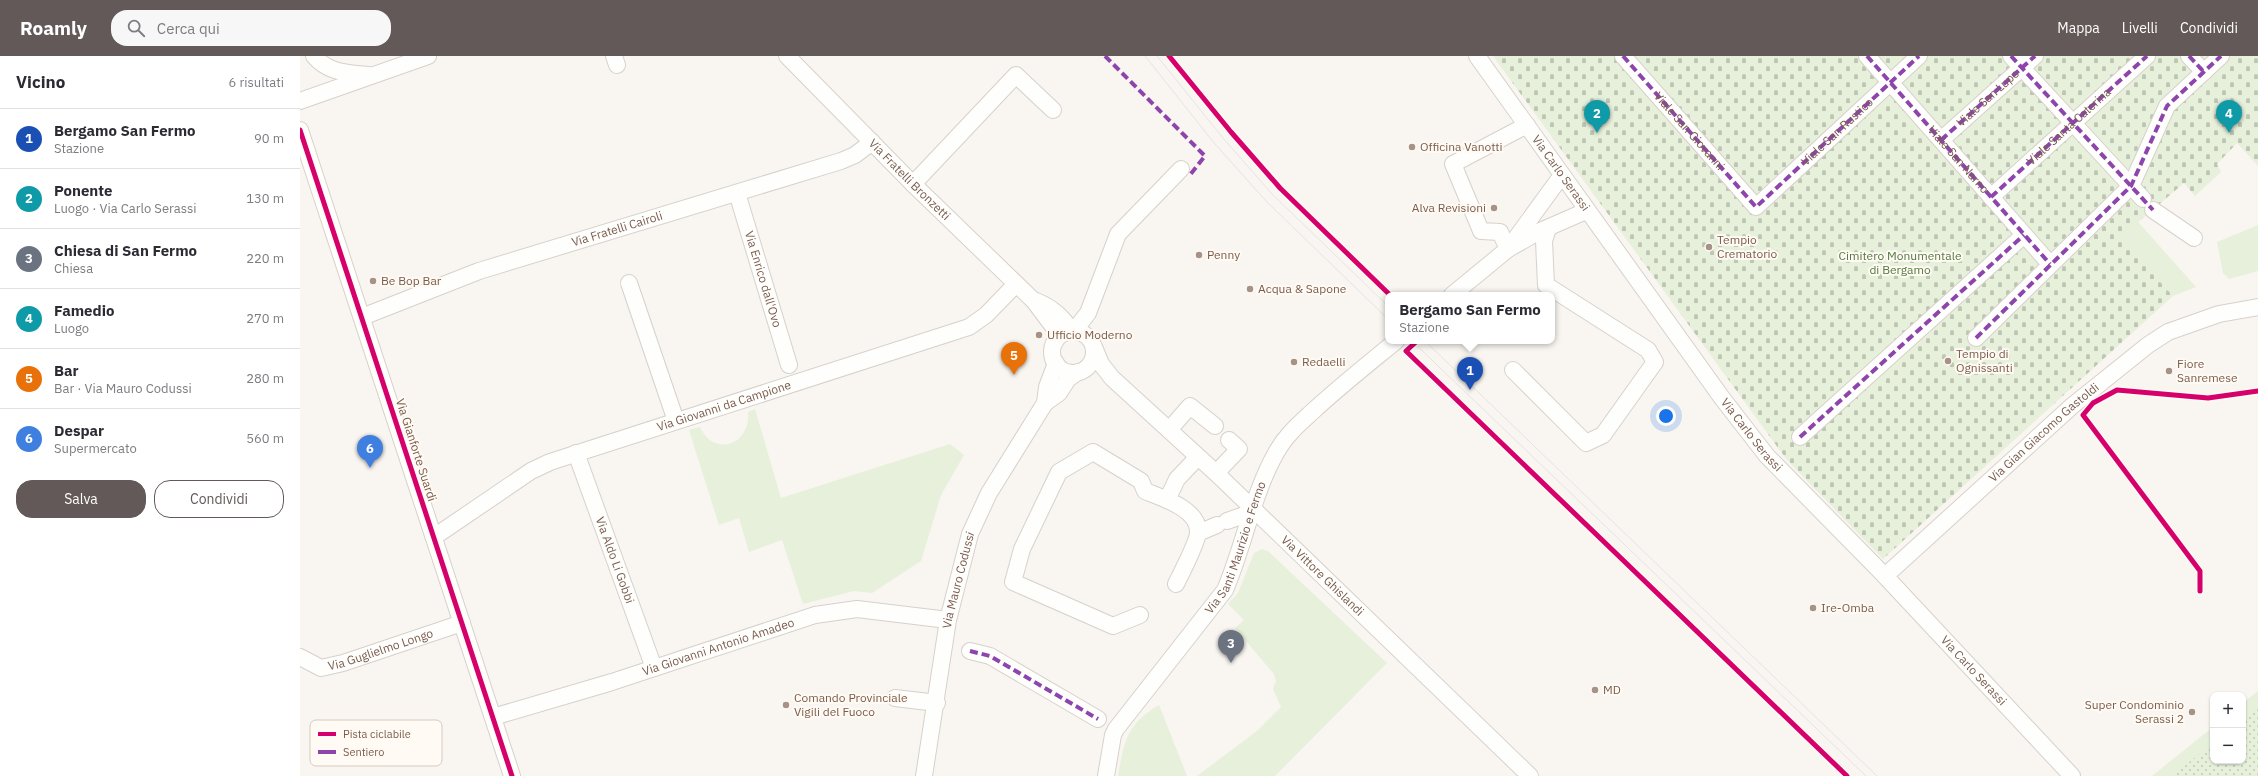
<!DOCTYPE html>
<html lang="it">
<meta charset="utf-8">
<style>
:root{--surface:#fff;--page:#f7f7f7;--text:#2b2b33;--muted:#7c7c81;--line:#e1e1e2;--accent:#625958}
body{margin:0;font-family:"IBM Plex Sans",sans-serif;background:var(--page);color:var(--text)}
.controls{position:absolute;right:12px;bottom:12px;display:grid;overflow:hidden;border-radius:8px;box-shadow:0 1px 3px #0004}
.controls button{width:36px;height:36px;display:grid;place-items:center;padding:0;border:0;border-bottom:1px solid var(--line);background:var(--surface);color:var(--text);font:20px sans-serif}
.you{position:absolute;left:1366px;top:360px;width:14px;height:14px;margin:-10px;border:3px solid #fff;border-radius:50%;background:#1a73e8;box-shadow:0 0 0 6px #1a73e833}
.badge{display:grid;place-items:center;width:26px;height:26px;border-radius:50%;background:var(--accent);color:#fff;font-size:13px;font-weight:700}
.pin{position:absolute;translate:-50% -33px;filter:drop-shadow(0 1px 2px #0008)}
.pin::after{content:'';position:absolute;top:21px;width:14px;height:12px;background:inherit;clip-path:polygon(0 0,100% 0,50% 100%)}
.popup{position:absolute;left:1085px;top:236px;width:170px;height:52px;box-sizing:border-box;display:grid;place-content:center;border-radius:8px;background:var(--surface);filter:drop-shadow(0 1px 3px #0005);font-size:13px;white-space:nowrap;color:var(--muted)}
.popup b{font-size:15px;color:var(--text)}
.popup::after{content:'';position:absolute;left:50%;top:100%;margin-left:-8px;border:8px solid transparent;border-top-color:var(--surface)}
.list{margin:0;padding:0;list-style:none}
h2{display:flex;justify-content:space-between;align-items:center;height:52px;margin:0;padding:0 16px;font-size:17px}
h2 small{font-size:13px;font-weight:400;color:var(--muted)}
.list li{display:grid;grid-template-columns:26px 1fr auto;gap:12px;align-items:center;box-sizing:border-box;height:60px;padding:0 16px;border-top:1px solid var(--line)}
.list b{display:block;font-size:15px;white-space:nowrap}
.list p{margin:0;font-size:13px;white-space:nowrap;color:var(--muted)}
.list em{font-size:13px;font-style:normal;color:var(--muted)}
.actions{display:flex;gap:8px;padding:12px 16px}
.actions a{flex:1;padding:9px 0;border:1px solid var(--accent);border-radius:16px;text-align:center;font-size:14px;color:var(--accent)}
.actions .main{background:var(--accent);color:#fff}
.icon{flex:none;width:22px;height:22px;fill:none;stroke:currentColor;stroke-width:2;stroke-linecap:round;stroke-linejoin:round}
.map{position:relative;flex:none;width:1958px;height:720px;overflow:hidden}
header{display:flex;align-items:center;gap:24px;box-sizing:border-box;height:56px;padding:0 20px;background:var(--accent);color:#fff}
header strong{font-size:19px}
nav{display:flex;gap:22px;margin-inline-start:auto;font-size:14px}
.search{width:280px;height:36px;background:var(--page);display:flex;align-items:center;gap:10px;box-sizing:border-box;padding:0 14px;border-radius:16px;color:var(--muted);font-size:15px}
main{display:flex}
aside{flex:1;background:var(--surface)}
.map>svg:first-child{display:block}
.green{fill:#e7f0db}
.cemetery{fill:url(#cemetery-stones)}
.garden{fill:url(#garden-dots)}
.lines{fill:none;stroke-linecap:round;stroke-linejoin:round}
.minor-casing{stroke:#d7d1cb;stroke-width:18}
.minor{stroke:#fefefd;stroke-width:16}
.tram{stroke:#e6e3e7;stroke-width:1}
.quiet{stroke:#8e44ad;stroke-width:4;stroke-dasharray:8 4;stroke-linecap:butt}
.cycleway-casing{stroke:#fffaf3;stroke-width:8}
.cycleway{stroke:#d6006c;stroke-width:5}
.poi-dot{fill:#a69286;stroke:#fffaf3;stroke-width:1.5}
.labels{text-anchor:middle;stroke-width:4;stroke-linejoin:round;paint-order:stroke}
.street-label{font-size:12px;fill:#7a5c4d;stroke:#fffaf3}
.poi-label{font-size:12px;fill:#7a5c4d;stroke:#fffaf3;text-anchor:start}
.park-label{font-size:12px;fill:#537a41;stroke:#fffaf3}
.key{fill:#fffaf3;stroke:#d7cbc1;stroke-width:1}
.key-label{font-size:11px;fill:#7a5c4d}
</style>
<header>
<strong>Roamly</strong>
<div class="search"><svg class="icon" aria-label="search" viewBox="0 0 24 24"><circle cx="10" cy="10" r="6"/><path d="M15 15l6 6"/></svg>Cerca qui</div>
<nav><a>Mappa</a><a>Livelli</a><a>Condividi</a></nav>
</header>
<main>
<aside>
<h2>Vicino<small>6 risultati</small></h2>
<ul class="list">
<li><span class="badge" style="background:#1a4fb4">1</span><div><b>Bergamo San Fermo</b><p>Stazione</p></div><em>90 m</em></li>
<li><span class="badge" style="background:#0f9aa8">2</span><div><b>Ponente</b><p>Luogo · Via Carlo Serassi</p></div><em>130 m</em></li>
<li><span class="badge" style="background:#6b7280">3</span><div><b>Chiesa di San Fermo</b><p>Chiesa</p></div><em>220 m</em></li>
<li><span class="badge" style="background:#0f9aa8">4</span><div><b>Famedio</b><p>Luogo</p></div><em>270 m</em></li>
<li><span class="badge" style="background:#e8710a">5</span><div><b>Bar</b><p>Bar · Via Mauro Codussi</p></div><em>280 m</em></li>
<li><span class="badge" style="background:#3f7fe0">6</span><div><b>Despar</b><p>Supermercato</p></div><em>560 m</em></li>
</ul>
<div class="actions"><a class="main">Salva</a><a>Condividi</a></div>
</aside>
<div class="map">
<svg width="1958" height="720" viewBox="0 0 1958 720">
<defs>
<pattern id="cemetery-stones" width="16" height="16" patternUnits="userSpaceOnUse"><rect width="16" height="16" fill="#e7f0db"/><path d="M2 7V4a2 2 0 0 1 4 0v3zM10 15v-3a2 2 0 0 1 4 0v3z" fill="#c0c6b4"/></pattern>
<pattern id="garden-dots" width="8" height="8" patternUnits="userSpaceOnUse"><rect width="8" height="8" fill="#e7f0db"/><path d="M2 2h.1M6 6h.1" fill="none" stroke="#c0c6b4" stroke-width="1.8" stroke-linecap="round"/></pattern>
</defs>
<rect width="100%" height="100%" fill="#f9f5f0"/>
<g class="green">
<path d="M 1838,166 L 1896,231 L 1873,240 L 1820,182 Z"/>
<path d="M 1958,169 L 1958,215 L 1929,223 L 1923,217 L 1917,186 Z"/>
<path d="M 455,353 L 481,442 L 650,388 L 664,399 L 641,439 L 621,505 L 572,537 L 554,535 L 503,548 L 482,484 L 449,496 L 439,462 L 419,469 L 389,374 L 400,371 C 414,402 451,389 448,356 Z"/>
<path d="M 962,493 L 968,495 L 1087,607 L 975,720 L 897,720 L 957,675 L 981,651 L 973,633 L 976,625 L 974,618 L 935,572 L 944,564 L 928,548 L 938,537 L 954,497 Z"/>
<path d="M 1958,635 L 1958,720 L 1852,720 L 1913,671 L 1913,705 L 1943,705 L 1943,647 Z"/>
<path d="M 859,649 L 887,720 L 818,720 C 824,685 827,668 859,649 Z"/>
</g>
<path class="cemetery" d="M 1193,0 L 1958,0 L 1958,110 L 1937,87 L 1917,108 L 1921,116 L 1895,140 L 1884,127 L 1820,182 L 1873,240 L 1583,503 L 1487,404 Z"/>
<path class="garden" d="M 1958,651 L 1958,720 L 1872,720 L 1913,687 L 1913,705 L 1943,705 L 1943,663 Z"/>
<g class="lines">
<g class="minor-casing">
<g id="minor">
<path d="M 14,0 C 28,17 47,17 68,19"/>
<path d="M 314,0 L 317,9"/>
<path id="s1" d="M 487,0 L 613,128 L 734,245 L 755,273 L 755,286"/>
<path id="s2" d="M 1177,0 L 1422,342 L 1467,400 L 1585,520 L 1772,720"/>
<path id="s3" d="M 1323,0 L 1456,151 L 1619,0"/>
<path d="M 1567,0 L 1750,208"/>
<path d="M 1711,0 L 1843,143"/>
<path d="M 1889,0 L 1904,16"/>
<path d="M 0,45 L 128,0"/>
<path d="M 0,74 L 212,720"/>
<path d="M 1641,84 L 1735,0"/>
<path d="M 613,128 L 716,19 L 753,54"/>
<path id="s4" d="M 437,137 L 489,309"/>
<path d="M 1691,141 L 1847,0"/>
<path d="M 1853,154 L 1894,182"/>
<path d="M 1211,189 L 1262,119"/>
<path d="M 1208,193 L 1200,176 L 1181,175 L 1153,108 L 1227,69"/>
<path d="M 329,227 L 376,365"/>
<path d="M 1152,239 L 1208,193 L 1238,176 L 1286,155"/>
<path d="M 736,245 C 753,252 762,261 772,275"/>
<path id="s5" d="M 62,261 L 179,215 L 541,105 L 555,99 L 572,86"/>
<path d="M 774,275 L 788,257 L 818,178 L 881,113"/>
<circle cx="773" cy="296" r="21"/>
<path d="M 1676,282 L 1831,130 L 1867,50 L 1921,0"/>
<path id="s6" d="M 794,291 L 801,308 L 812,322 L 916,417 L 1230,720"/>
<path d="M 1213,314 L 1286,387 L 1303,379 L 1355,306 L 1348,294 L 1246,229 L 1244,185 L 1248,172"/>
<path d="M 745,347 L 747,331 L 756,307"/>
<path d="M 869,374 L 890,350 L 915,370"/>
<path d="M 1500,381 L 1724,179"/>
<path id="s7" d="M 276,397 L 354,612"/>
<path d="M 916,417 L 939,393 L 929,384"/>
<path d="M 867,444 L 877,423 L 898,401"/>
<path d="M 927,465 L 953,456"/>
<path d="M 898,477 L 917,469"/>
<path id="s8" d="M 134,481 L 231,415 L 250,406 L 669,271 L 686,259 L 716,228"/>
<path id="s9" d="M 1585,520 L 1772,350 L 1848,289 L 1868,276 L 1919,258 L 1958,251"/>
<path d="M 840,559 L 813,570 L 713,526 L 722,493 L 759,416 L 793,396 L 841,425 L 845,435 C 862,442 899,453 898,476 C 898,485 881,518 876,528"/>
<path d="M 670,595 L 690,600 L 798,663"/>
<path id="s10" d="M 0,601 L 21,612 L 43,607 L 162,567"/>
<path d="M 595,642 L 637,647"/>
<path id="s11" d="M 193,661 L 312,626 L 515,559 L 557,553 L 648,564"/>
<path id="s12" d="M 624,720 L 648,564 L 670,478 L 689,437 L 745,347 L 759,337 L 768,323 L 778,316"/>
<path id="s13" d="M 806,720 L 813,679 L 816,673 L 925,534 C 944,490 953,437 976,397 C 985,380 999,368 1012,356 C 1039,331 1068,308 1096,285"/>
</g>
</g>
<use href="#minor" class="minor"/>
<g class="tram">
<path d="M 845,0 L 915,88 L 966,145 L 1088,263"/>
<path d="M 857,0 L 923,82 L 972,138 L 1088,250"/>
<path d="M 1112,285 L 1566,720"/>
<path d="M 1125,285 L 1577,720"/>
</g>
<g class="quiet">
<path d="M 805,0 L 905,100 L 889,120"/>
<path d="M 1323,0 L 1456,151 L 1619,0"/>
<path id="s14" d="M 1567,0 L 1750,208"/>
<path d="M 1711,0 L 1853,154"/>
<path d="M 1889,0 L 1904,16"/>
<path id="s15" d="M 1641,84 L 1735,0"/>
<path id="s16" d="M 1691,141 L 1847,0"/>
<path d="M 1676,282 L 1831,130 L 1867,50 L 1921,0"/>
<path d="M 1500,381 L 1724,179"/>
<path d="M 670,595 L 690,600 L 798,663"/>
</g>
<g class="cycleway-casing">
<g id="cycleway">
<path d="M 869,0 L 931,76 L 980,132 L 1090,239"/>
<path d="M 0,74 L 212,720"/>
<path d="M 1117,285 L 1106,295 L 1547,720"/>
<path d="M 1900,535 L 1900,515 L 1783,359 L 1793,347 L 1817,334 L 1908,342 L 1958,335"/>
</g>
</g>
<use href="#cycleway" class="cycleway"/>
</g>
<g class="poi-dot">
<circle cx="1112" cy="91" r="4"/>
<circle cx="1194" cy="152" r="4"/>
<circle cx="1409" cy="191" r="4"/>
<circle cx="899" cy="199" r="4"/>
<circle cx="73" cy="225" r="4"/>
<circle cx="950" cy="233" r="4"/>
<circle cx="739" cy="279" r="4"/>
<circle cx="1648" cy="305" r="4"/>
<circle cx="994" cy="306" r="4"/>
<circle cx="1869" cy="315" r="4"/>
<circle cx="1513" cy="552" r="4"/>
<circle cx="1295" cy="634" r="4"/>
<circle cx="486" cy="649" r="4"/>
<circle cx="1892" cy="656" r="4"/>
</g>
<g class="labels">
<g class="street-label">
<text dy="4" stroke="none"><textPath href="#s15" startOffset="63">Viale San Lupo</textPath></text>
<text dy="4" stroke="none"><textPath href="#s16" startOffset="105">Viale Santa Caterina</textPath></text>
<text dy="4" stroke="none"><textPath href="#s3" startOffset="100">Viale San Giovanni</textPath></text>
<text dy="4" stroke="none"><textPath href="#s3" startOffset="312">Viale San Rustico</textPath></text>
<text dy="4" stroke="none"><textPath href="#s14" startOffset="138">Viale San Narno</textPath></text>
<text dy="4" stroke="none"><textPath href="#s2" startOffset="144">Via Carlo Serassi</textPath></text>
<text dy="4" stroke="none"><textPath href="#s1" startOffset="174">Via Fratelli Bronzetti</textPath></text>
<text dy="4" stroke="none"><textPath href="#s5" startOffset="270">Via Fratelli Cairoli</textPath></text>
<text dy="4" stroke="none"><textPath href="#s4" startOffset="90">Via Enrico dall'Ovo</textPath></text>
<text dy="4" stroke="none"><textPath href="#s8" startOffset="321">Via Giovanni da Campione</textPath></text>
<text dy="4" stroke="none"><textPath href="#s9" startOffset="214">Via Gian Giacomo Gastoldi</textPath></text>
<text dy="4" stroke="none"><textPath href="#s2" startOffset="468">Via Carlo Serassi</textPath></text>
<text transform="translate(116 394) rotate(72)" y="4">Via Gianforte Suardi</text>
<text dy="4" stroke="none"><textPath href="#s13" startOffset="268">Via Santi Maurizio e Fermo</textPath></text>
<text dy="4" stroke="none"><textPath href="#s7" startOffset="114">Via Aldo Li Gobbi</textPath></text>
<text dy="4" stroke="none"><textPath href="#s6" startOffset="325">Via Vittore Ghislandi</textPath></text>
<text dy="4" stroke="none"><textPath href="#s12" startOffset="199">Via Mauro Codussi</textPath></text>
<text dy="4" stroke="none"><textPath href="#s11" startOffset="236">Via Giovanni Antonio Amadeo</textPath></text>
<text dy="4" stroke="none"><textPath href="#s10" startOffset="86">Via Guglielmo Longo</textPath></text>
<text dy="4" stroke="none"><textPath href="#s2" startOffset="792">Via Carlo Serassi</textPath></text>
</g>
<g class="poi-label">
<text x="1120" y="95">Officina Vanotti</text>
<text x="1186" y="156" text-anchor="end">Alva Revisioni</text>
<text x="1417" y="188">Tempio<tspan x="1417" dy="14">Crematorio</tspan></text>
<text x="907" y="203">Penny</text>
<text x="81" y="229">Be Bop Bar</text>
<text x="958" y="237">Acqua &amp; Sapone</text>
<text x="747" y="283">Ufficio Moderno</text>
<text x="1656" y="302">Tempio di<tspan x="1656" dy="14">Ognissanti</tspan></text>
<text x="1002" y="310">Redaelli</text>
<text x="1877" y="312">Fiore<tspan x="1877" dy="14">Sanremese</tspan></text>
<text x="1521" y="556">Ire-Omba</text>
<text x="1303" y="638">MD</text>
<text x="494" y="646">Comando Provinciale<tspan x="494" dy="14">Vigili del Fuoco</tspan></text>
<text x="1884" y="653" text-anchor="end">Super Condominio<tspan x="1884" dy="14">Serassi 2</tspan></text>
</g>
<g class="park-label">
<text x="1600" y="204">Cimitero Monumentale<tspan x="1600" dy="14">di Bergamo</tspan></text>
</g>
</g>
<rect x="10" y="664" width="132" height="46" rx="6" class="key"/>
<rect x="18" y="676" width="18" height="4" fill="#d6006c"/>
<rect x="18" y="694" width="18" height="4" fill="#8e44ad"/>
<g class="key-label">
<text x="43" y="682">Pista ciclabile</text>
<text x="43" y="700">Sentiero</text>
</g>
</svg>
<div class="controls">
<button>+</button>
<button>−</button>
</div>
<div class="you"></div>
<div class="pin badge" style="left:1170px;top:334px;background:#1a4fb4">1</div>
<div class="popup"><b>Bergamo San Fermo</b>Stazione</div>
<div class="pin badge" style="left:1297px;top:77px;background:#0f9aa8">2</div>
<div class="pin badge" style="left:931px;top:607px;background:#6b7280">3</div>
<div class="pin badge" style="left:1929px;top:77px;background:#0f9aa8">4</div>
<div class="pin badge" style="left:714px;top:319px;background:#e8710a">5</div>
<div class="pin badge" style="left:70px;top:412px;background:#3f7fe0">6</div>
</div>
</main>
